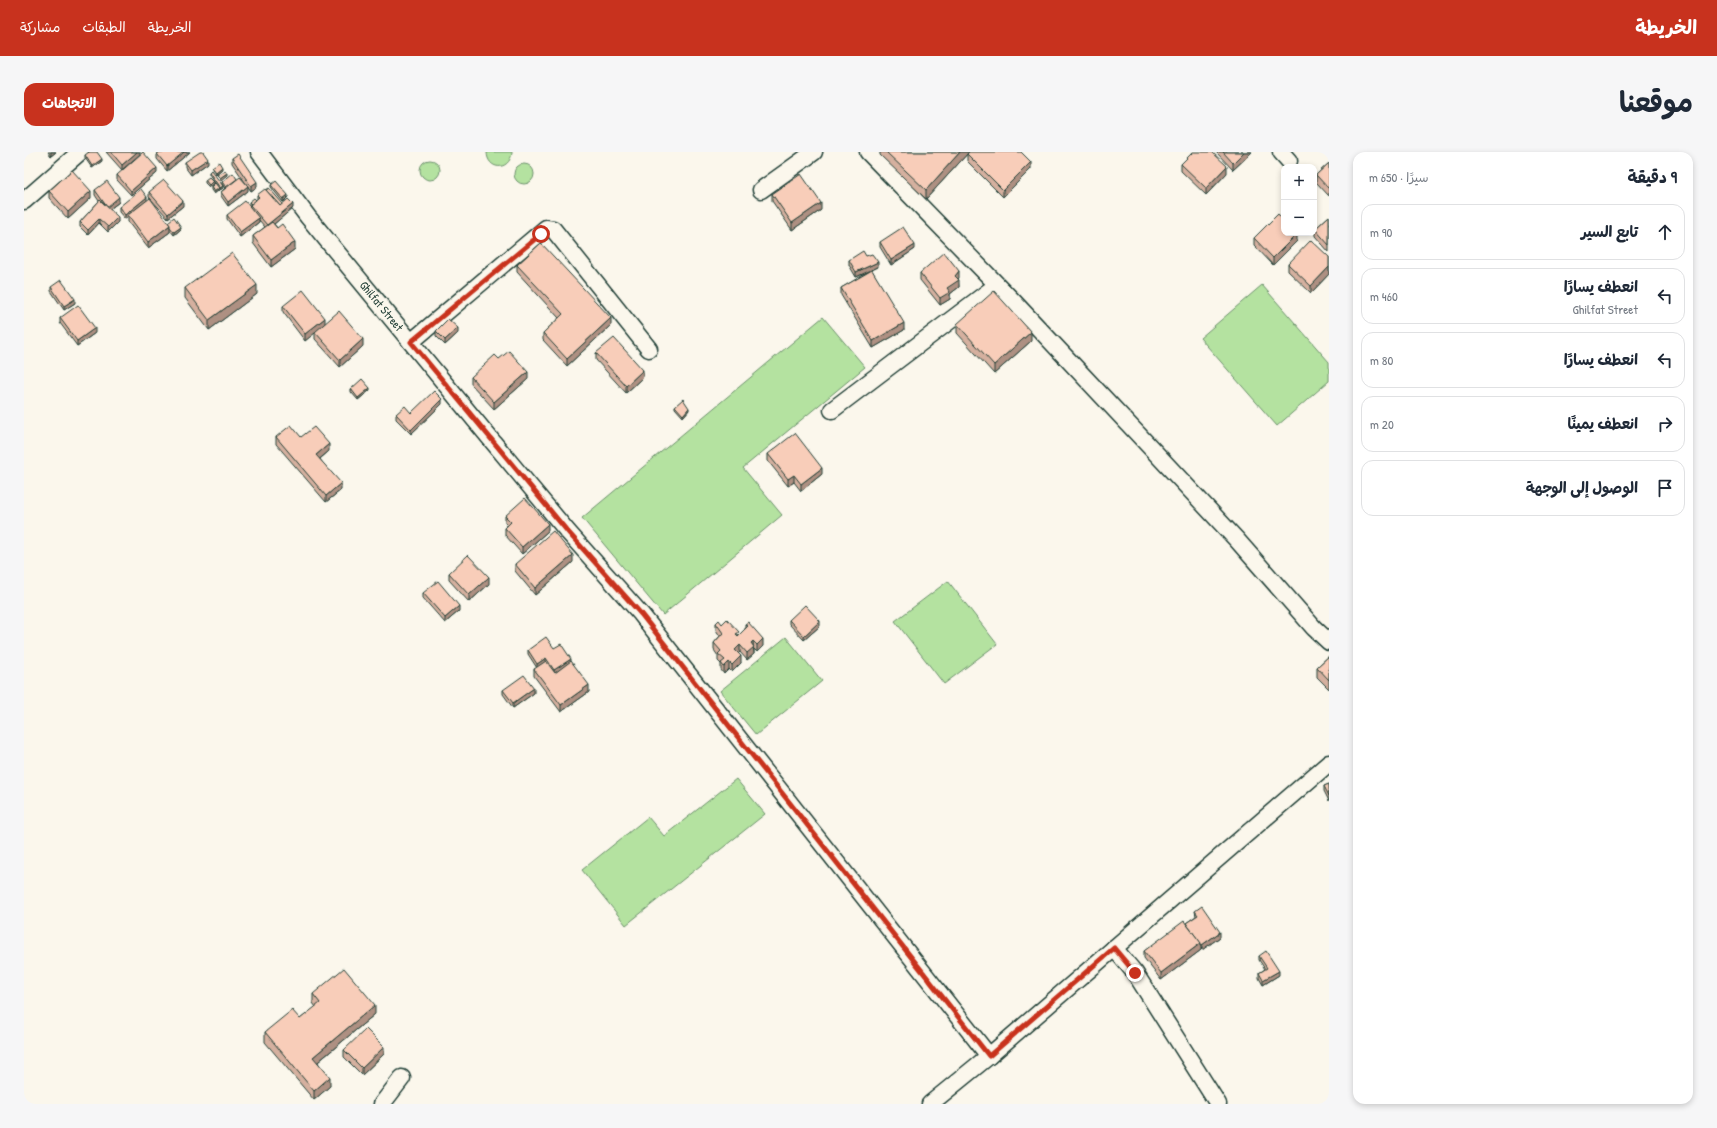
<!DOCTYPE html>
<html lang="ar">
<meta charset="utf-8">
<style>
:root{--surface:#fff;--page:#f6f6f7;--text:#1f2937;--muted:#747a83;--line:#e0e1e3;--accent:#c8321e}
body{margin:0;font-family:"Patrick Hand","Playpen Sans Arabic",sans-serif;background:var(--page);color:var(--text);direction:rtl}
.controls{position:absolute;right:12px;top:12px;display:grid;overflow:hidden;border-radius:8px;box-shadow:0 2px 6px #0003}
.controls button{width:36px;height:36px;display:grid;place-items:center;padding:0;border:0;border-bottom:1px solid var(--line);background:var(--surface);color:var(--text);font:20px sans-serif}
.stop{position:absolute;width:12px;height:12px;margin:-9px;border:3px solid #c8321e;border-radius:50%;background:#fff}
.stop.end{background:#c8321e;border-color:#fff;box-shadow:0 1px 4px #0008}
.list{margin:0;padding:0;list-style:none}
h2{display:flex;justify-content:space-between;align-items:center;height:52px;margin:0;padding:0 16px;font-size:17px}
h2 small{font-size:13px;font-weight:400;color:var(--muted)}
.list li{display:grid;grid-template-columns:26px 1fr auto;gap:12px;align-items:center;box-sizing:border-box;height:56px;margin:0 8px 8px;padding:0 8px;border:1px solid var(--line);border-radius:12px}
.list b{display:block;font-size:15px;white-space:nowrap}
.list p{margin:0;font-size:13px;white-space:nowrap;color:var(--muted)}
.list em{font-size:13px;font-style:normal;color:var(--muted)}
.icon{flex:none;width:22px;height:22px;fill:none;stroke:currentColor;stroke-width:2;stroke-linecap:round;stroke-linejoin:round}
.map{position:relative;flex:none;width:1305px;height:952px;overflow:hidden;direction:ltr;border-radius:12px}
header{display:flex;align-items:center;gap:24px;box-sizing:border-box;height:56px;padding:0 20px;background:var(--accent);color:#fff}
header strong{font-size:19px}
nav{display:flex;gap:22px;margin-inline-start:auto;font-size:14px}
.intro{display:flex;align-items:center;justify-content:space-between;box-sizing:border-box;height:96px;padding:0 24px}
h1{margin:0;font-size:28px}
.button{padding:10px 18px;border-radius:12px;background:var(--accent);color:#fff;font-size:14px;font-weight:700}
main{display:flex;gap:24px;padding:0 24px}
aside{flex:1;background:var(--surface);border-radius:12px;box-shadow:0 2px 6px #0003}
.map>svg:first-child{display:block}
.green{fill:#b4e2a0;stroke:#6a906a}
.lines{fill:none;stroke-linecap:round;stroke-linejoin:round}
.street-casing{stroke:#1f3d34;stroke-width:19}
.street{stroke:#fbf7ec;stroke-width:16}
.wall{fill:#d5b09f;stroke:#1f3d34}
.shaded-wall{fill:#ae9082;stroke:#1f3d34}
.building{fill:#f8cdb9;stroke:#1f3d34}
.route{stroke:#c8321e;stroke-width:5}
.labels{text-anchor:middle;stroke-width:4;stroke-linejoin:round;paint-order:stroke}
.street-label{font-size:12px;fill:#1f3d34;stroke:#fbf7ec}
</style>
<header>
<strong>الخريطة</strong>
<nav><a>الخريطة</a><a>الطبقات</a><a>مشاركة</a></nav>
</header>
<div class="intro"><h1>موقعنا</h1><a class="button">الاتجاهات</a></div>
<main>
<aside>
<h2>9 دقيقة<small>سيرًا · 650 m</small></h2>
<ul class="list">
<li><svg class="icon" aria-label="ahead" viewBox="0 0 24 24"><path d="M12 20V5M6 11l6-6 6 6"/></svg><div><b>تابع السير</b></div><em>90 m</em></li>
<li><svg class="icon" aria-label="left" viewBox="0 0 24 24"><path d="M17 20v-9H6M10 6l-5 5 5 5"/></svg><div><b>انعطف يسارًا</b><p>Ghilfat Street</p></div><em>460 m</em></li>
<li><svg class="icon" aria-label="left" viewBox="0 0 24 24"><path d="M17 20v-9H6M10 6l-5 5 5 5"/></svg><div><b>انعطف يسارًا</b></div><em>80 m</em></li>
<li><svg class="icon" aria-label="right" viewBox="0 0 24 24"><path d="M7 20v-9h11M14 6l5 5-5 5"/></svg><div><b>انعطف يمينًا</b></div><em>20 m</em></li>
<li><svg class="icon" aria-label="arrive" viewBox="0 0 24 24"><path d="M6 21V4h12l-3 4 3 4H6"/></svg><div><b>الوصول إلى الوجهة</b></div></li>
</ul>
</aside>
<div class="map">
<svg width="1305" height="952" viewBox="0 0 1305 952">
<rect width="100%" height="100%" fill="#fbf7ec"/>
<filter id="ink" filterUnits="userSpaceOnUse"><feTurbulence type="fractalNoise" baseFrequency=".025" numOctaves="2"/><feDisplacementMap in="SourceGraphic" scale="8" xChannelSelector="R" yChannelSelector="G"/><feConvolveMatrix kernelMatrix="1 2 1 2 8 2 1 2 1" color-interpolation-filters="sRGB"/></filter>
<g filter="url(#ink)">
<g class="green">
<path d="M 463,0 L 488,0 L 488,1 C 485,20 463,18 463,0 Z"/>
<circle cx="406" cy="18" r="10"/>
<circle cx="500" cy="22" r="10"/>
<path d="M 1238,133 L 1305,210 L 1305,229 L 1253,274 L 1176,186 Z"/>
<path d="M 799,165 L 841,215 L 719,316 L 758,363 L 639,463 L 558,366 Z"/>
<path d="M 924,429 L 973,492 L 920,532 L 871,469 Z"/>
<path d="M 762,485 L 798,529 L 732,583 L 696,539 Z"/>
<path d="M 712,627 L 741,662 L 602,773 L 558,718 L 624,665 L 640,684 Z"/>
</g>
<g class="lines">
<g class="street-casing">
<g id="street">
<path id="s1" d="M 235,0 L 284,65 L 469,290 L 544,380 L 617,462 L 965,904"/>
<path d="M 844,0 L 989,149 L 1127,296 L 1213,388 L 1290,476 L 1305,490"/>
<path d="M 1257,0 L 1265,9"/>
<path d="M 737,38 L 790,0"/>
<path d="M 0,49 L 56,0"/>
<path d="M 387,190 L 522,76 L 529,77 L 625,197"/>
<path d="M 808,258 L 973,133"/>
<path d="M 1090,796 L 1111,821 L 1194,952"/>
<path d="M 358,952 L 378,926"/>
<path d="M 906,952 L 965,904 L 1305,611"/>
</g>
</g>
<use href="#street" class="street"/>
</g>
<g class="wall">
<path d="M 24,0 L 32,0 L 27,4 Z"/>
<path d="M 82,0 L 116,0 L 98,18 Z"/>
<path d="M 136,0 L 166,0 L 143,19 L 133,7 L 133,2 Z"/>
<path d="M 856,0 L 945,0 L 902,47 L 856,3 Z"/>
<path d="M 1192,0 L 1228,0 L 1209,18 Z"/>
<path d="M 943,2 L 1007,17 L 979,45 L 943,9 Z"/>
<path d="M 61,3 L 78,9 L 68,16 L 61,6 Z"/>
<path d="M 208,6 L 233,35 L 227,39 L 208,11 Z"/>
<path d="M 161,10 L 184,11 L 167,23 L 161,15 Z"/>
<path d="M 1305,11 L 1305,44 L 1292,30 L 1292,23 Z"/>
<path d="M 1157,12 L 1203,21 L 1182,43 L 1157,19 Z"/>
<path d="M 188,15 L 198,17 L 192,22 L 188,17 Z"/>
<path d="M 185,20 L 199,36 L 196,38 L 195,36 L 195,38 L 190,42 L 187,38 L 187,35 L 193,34 L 185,22 Z"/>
<path d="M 133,21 L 107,43 L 93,28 L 93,23 Z"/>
<path d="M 213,27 L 224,39 L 204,54 L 197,44 L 197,40 L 201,36 L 198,32 L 198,30 Z"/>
<path d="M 181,28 L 189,32 L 185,35 L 181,31 Z"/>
<path d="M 247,33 L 264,45 L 259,50 L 247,35 Z"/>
<path d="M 71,38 L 95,50 L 86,57 L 94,70 L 84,80 L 75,71 L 64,83 L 56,75 L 56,70 L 75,49 L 71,43 Z"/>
<path d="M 25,39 L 67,46 L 44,67 L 25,46 Z"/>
<path d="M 125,40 L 159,54 L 144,66 L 125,45 Z"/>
<path d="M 748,42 L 797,58 L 768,78 L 748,49 Z"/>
<path d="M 233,43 L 259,52 L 269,56 L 250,72 L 271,97 L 247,115 L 229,91 L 229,84 L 241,75 L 235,68 L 235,70 L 216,85 L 203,67 L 203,63 L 226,55 L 225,53 L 225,50 L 232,48 L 233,47 Z"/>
<path d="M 123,48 L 144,70 L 157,77 L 150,83 L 146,78 L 146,80 L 124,96 L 104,70 L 104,65 L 101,67 L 95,60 L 95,55 Z"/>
<path d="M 1305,64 L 1305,100 L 1291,84 L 1291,77 Z"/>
<path d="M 1230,86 L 1273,89 L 1249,113 L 1230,93 Z"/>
<path d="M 856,90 L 891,97 L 867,113 L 856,95 Z"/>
<path d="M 842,104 L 854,115 L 848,118 L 880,178 L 849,196 L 817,143 L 817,136 L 848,118 L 832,125 L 825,113 L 825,108 Z"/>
<path d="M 1305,105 L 1305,122 L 1287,141 L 1264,119 L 1264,112 Z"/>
<path d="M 493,113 L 587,173 L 543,214 L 519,188 L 519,181 L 535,166 L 493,120 Z"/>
<path d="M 896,121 L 935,126 L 934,127 L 935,135 L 926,142 L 926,147 L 916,153 L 896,128 Z"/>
<path d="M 27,135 L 51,151 L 40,158 L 27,139 Z"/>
<path d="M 161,136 L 233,142 L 185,178 L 161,146 Z"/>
<path d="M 259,154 L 301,172 L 339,194 L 316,215 L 291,187 L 291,180 L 281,189 L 259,160 Z"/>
<path d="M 36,166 L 71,181 L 53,194 L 36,171 Z"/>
<path d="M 933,172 L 1007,189 L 970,222 L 933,181 Z"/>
<path d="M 412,179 L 434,181 L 421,193 L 412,184 Z"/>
<path d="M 572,201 L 619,225 L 602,241 L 572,208 Z"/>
<path d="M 475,207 L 504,227 L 470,257 L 447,232 L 447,225 Z"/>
<path d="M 327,237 L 346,238 L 334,248 L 327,240 Z"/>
<path d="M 418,252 L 387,282 L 372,267 L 372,262 L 387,261 Z"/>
<path d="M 651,254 L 665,258 L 659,265 L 651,256 Z"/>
<path d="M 252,285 L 277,285 L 305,299 L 296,307 L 317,338 L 302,350 L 252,292 Z"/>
<path d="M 744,302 L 798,322 L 777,339 L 770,330 L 764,334 L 744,309 Z"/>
<path d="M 481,364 L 524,379 L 498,402 L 481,383 L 481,376 L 483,373 L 481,371 Z"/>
<path d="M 549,410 L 511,443 L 491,419 L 491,412 Z"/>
<path d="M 425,421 L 465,432 L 445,450 L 425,428 Z"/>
<path d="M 399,441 L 435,459 L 421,471 L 399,446 Z"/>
<path d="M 765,468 L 796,474 L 780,488 L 765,472 Z"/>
<path d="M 692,471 L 698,472 L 715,483 L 721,477 L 721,472 L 739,494 L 733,500 L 730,497 L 730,502 L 723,508 L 716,500 L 714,502 L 717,511 L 708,520 L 705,517 L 700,522 L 697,518 L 697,512 L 694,509 L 694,504 L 690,498 L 690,491 L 696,484 L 692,478 Z"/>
<path d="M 530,496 L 547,509 L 565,540 L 537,560 L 510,524 L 510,517 L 513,516 L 504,502 L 504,498 Z"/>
<path d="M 1305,504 L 1305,537 L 1293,525 L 1293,515 Z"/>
<path d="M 479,538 L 510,541 L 489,556 L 479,542 Z"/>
<path d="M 1305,632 L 1305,649 L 1300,639 L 1300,634 Z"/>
<path d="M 1171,759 L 1196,785 L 1178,798 L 1177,796 L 1177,798 L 1137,828 L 1120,806 L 1120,799 L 1162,772 L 1162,771 L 1172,764 Z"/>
<path d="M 1235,804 L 1255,823 L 1239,833 L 1235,826 L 1235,821 L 1241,817 L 1235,808 Z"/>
<path d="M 289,842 L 351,862 L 294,910 L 306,934 L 290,948 L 241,890 L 241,880 L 276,867 L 292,855 L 289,851 Z"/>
<path d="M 320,898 L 360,902 L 338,923 L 320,905 Z"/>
</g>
<g class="shaded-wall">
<path d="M 27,0 L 32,0 L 27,4 Z"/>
<path d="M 113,0 L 116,0 L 116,2 L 98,18 L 98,13 Z"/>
<path d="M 160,0 L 166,0 L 143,19 L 143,14 Z"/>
<path d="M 936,0 L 945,0 L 902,47 L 902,38 Z"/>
<path d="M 1220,0 L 1228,0 L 1209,18 L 1209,11 Z"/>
<path d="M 78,7 L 78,9 L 68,16 L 68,14 Z"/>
<path d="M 184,7 L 184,11 L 167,23 L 167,18 Z"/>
<path d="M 1007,10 L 1007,17 L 979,45 L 979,38 Z"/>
<path d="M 1203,14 L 1203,21 L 1182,43 L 1182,36 Z"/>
<path d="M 198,15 L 198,17 L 192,22 L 192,20 Z"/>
<path d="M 133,16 L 133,21 L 107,43 L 107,39 Z"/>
<path d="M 203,21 L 203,23 L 196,29 L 196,26 Z"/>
<path d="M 189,29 L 189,32 L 185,35 L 185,33 Z"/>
<path d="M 233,30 L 233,35 L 227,39 L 227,34 Z"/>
<path d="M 199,34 L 199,36 L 196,38 L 196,36 Z"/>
<path d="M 224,34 L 224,39 L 204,54 L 204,50 Z"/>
<path d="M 195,36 L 195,38 L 190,42 L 190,40 Z"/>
<path d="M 67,39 L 67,46 L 44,67 L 44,60 Z"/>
<path d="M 264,43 L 264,45 L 259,50 L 259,47 Z"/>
<path d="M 95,45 L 95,50 L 83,59 L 83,55 Z"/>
<path d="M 123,45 L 123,50 L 104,63 L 104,65 L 101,67 L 101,63 Z"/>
<path d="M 159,49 L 159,54 L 144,66 L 144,62 Z"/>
<path d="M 797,51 L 797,58 L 768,78 L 768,71 Z"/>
<path d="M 269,52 L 269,56 L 243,78 L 243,73 Z"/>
<path d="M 94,65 L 94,70 L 84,80 L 84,75 Z"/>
<path d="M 235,66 L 235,70 L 216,85 L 216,80 Z"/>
<path d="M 75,67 L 75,71 L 64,83 L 64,78 Z"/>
<path d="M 146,73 L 146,80 L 124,96 L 124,90 Z"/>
<path d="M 157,75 L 157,77 L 150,83 L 150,80 Z"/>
<path d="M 1273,82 L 1273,89 L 1249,113 L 1249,106 Z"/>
<path d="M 271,90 L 271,97 L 247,115 L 247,108 Z"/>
<path d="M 891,93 L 891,97 L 867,113 L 867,108 Z"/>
<path d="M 854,110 L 854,115 L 832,125 L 832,120 Z"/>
<path d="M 1305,115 L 1305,122 L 1287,141 L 1287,134 Z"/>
<path d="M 935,119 L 935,126 L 931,130 L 935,128 L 935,135 L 926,142 L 926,147 L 916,153 L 916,146 L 923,136 L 931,124 Z"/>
<path d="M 233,133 L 233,142 L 185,178 L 185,168 Z"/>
<path d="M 51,147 L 51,151 L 40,158 L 40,154 Z"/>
<path d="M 301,166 L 301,173 L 281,189 L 281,182 Z"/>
<path d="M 587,166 L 587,173 L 543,214 L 543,207 Z"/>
<path d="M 880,171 L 880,178 L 849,196 L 849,189 Z"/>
<path d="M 71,176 L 71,181 L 53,194 L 53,189 Z"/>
<path d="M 434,176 L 434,181 L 421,193 L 421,188 Z"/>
<path d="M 1007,180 L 1007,189 L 970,222 L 970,213 Z"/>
<path d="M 339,187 L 339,194 L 316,215 L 316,208 Z"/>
<path d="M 619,218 L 619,225 L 602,241 L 602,234 Z"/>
<path d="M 504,220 L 504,227 L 470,257 L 470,250 Z"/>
<path d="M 346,236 L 346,238 L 334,248 L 334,246 Z"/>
<path d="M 418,247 L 418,252 L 387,282 L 387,278 Z"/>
<path d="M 665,256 L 665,258 L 659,265 L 659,263 Z"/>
<path d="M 305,292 L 305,299 L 292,310 L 292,303 Z"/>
<path d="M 798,316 L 798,322 L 777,339 L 777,332 Z"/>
<path d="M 770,323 L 770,330 L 764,334 L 764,327 Z"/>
<path d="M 317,331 L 317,338 L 302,350 L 302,344 Z"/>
<path d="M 524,372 L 524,379 L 498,402 L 498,395 Z"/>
<path d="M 549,403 L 549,410 L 511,443 L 511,436 Z"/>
<path d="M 465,425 L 465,432 L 445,450 L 445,443 Z"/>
<path d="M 435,454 L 435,459 L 421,471 L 421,466 Z"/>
<path d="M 796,469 L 796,474 L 780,488 L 780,484 Z"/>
<path d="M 739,487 L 739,494 L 733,500 L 733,493 Z"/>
<path d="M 729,489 L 730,502 L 723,508 L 723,501 L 727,491 Z"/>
<path d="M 716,493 L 716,500 L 711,505 L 711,498 Z"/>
<path d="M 717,504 L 717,511 L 708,520 L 708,513 Z"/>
<path d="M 522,506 L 522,510 L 513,516 L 513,512 Z"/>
<path d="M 547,507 L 547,511 L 530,522 L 530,518 Z"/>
<path d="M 705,510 L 705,517 L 700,522 L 700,515 Z"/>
<path d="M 565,533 L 565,540 L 537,560 L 537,553 Z"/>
<path d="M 510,536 L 510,541 L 489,556 L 489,551 Z"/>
<path d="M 1196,780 L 1196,785 L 1178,798 L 1178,793 Z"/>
<path d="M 1177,791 L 1177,798 L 1137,828 L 1137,821 Z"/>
<path d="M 1255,819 L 1255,823 L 1239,833 L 1239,828 Z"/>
<path d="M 351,853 L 351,862 L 289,914 L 289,905 Z"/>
<path d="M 360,895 L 360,902 L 338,923 L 338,916 Z"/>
<path d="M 306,925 L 306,934 L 290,948 L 290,939 Z"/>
</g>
<g class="building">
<path d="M 65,0 L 73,0 L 78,7 L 68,14 L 61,3 Z"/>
<path d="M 87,0 L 113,0 L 98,13 Z"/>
<path d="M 119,0 L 133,16 L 107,39 L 93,23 Z"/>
<path d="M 136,0 L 160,0 L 143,14 L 133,2 Z"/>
<path d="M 176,0 L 179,0 L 184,7 L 167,18 L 161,10 Z"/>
<path d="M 862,0 L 936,0 L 902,38 Z"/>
<path d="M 945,0 L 997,0 L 1007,10 L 979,38 L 943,2 Z"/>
<path d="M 1169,0 L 1188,0 L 1203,14 L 1182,36 L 1157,12 Z"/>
<path d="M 1199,0 L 1220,0 L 1209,11 Z"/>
<path d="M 214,2 L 233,30 L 227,34 L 208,6 Z"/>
<path d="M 195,10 L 198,15 L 192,20 L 188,15 Z"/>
<path d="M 1305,11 L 1305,37 L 1292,23 Z"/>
<path d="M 48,18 L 67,39 L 44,60 L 25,39 Z"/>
<path d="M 187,18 L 199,34 L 196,36 L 185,20 Z"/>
<path d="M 201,18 L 203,21 L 196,26 L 193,23 Z"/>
<path d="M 209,21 L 213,27 L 202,35 L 198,30 Z"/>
<path d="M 777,22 L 797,51 L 768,71 L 748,42 Z"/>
<path d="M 185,25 L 189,29 L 185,33 L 181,28 Z"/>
<path d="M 216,25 L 224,34 L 204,50 L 197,40 Z"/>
<path d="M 140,28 L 159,49 L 144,62 L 125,40 Z"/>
<path d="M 83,29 L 95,45 L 83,55 L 71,38 Z"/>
<path d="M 252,29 L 264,43 L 259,47 L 247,33 Z"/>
<path d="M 191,31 L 195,36 L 190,40 L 187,35 Z"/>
<path d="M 245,36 L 259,52 L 256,54 L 242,38 Z"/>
<path d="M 117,37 L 123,45 L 101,63 L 95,55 Z"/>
<path d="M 241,37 L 256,54 L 264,47 L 269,52 L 243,73 L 226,53 L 235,45 L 233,43 Z"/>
<path d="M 126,46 L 146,73 L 124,90 L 104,63 Z"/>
<path d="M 230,46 L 232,48 L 227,52 L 225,50 Z"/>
<path d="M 76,48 L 94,65 L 84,75 L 75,67 L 64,78 L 56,70 Z"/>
<path d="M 221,49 L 235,66 L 216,80 L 203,63 Z"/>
<path d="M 1254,62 L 1260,69 L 1260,81 L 1272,81 L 1273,82 L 1249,106 L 1230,86 Z"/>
<path d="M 1305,64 L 1305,93 L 1291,77 Z"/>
<path d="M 150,65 L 157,75 L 150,80 L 146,75 L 146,73 L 144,70 Z"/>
<path d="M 248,70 L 253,76 L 258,72 L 271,90 L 247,108 L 229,84 Z"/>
<path d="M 879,75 L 891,93 L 867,108 L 856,90 Z"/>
<path d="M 1287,88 L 1305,105 L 1305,115 L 1287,134 L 1264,112 Z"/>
<path d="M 517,91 L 587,166 L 543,207 L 519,181 L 539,162 L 493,113 Z"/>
<path d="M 839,99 L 842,104 L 848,102 L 854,110 L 832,120 L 825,108 Z"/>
<path d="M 920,100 L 935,119 L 931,124 L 935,128 L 923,136 L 926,140 L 916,146 L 896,121 Z"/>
<path d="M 208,101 L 233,133 L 185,168 L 161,136 Z"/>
<path d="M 848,118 L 880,171 L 849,189 L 817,136 Z"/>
<path d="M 37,128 L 51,147 L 40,154 L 27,135 Z"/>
<path d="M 279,138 L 301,166 L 281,182 L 259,154 Z"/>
<path d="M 970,139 L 1007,180 L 970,213 L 933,172 Z"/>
<path d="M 54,153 L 71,176 L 53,189 L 36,166 Z"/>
<path d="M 315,159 L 339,187 L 316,208 L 291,180 Z"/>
<path d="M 424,167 L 434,176 L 421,188 L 412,179 Z"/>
<path d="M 590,186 L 619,218 L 602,234 L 572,201 Z"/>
<path d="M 485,199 L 504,220 L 470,250 L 447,225 L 471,203 L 475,207 Z"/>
<path d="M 338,227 L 346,236 L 334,246 L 327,237 Z"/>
<path d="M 410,239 L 418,247 L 387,278 L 372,262 L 381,254 L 387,261 Z"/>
<path d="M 659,247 L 665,256 L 659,263 L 651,254 Z"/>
<path d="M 267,273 L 277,285 L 290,275 L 305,292 L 292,303 L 317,331 L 302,344 L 252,285 Z"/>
<path d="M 771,281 L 798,316 L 777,332 L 770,323 L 764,327 L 744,302 Z"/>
<path d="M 501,346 L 524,372 L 498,395 L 481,376 L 487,370 L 481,364 Z"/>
<path d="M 529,379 L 549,403 L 511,436 L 491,412 Z"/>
<path d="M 444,403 L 465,425 L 445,443 L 425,421 Z"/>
<path d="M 414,429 L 435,454 L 421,466 L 399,441 Z"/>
<path d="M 781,453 L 796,469 L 780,484 L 765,468 Z"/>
<path d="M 703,467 L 715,480 L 712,482 L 714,484 L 724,474 L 721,472 L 724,470 L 739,487 L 733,493 L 729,489 L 727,491 L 730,495 L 723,501 L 716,493 L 711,498 L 717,504 L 708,513 L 705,510 L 700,515 L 697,511 L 701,508 L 694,502 L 697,499 L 690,491 L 699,481 L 692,471 L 695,468 L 698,472 Z"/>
<path d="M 522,485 L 530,496 L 537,492 L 547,507 L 530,518 L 522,506 L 513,512 L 504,498 Z"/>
<path d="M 1305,504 L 1305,528 L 1293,515 Z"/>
<path d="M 522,509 L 531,521 L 547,509 L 565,533 L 537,553 L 510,517 Z"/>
<path d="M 500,523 L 510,536 L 489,551 L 479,538 Z"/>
<path d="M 1305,632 L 1305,644 L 1300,634 Z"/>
<path d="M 1178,754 L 1196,780 L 1178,793 L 1162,771 L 1174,763 L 1171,759 Z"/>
<path d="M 1160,769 L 1177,791 L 1137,821 L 1120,799 Z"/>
<path d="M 1242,799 L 1255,819 L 1239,828 L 1235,821 L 1243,816 L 1235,804 Z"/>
<path d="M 320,816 L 351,853 L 289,905 L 306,925 L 290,939 L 241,880 L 268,858 L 276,867 L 296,851 L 289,842 Z"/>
<path d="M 342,877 L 360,895 L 338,916 L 320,898 Z"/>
</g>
</g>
<g class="lines" filter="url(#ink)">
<path class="route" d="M 517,82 L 387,190 L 544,380 L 617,462 L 965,904 L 1090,796 L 1111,821"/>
</g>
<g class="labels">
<g class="street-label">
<text dy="4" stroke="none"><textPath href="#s1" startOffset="197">Ghilfat Street</textPath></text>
</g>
</g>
</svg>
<div class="controls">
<button>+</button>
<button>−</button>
</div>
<div class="stop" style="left:517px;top:82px"></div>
<div class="stop end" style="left:1111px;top:821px"></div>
</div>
</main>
